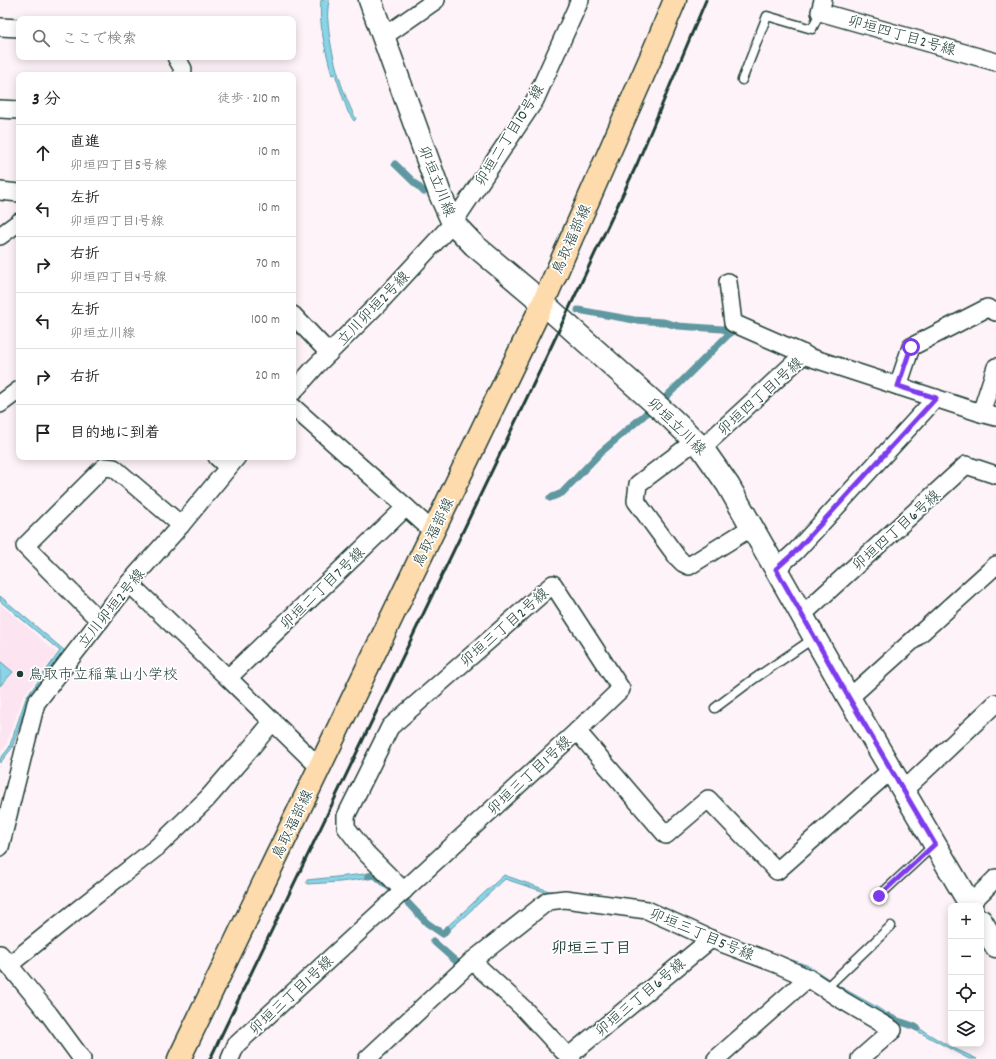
<!DOCTYPE html>
<html lang="ja">
<meta charset="utf-8">
<style>
:root{--surface:#fff;--page:#f2f2f2;--text:#202124;--muted:#757577;--line:#e0e0e0}
body{margin:0;font-family:Dekko,"Klee One",sans-serif;background:var(--page);color:var(--text)}
.controls{position:absolute;right:12px;bottom:12px;display:grid;overflow:hidden;border-radius:8px;box-shadow:0 2px 10px #0003}
.controls button{width:36px;height:36px;display:grid;place-items:center;padding:0;border:0;border-bottom:1px solid var(--line);background:var(--surface);color:var(--text);font:20px sans-serif}
.stop{position:absolute;width:12px;height:12px;margin:-9px;border:3px solid #7c3aed;border-radius:50%;background:#fff}
.stop.end{background:#7c3aed;border-color:#fff;box-shadow:0 1px 4px #0008}
.list{margin:0;padding:0;list-style:none}
h2{display:flex;justify-content:space-between;align-items:center;height:52px;margin:0;padding:0 16px;font-size:17px}
h2 small{font-size:13px;font-weight:400;color:var(--muted)}
.list li{display:grid;grid-template-columns:26px 1fr auto;gap:12px;align-items:center;box-sizing:border-box;height:56px;padding:0 16px;border-top:1px solid var(--line)}
.list b{display:block;font-size:15px;white-space:nowrap}
.list p{margin:0;font-size:13px;white-space:nowrap;color:var(--muted)}
.list em{font-size:13px;font-style:normal;color:var(--muted)}
.icon{flex:none;width:22px;height:22px;fill:none;stroke:currentColor;stroke-width:2;stroke-linecap:round;stroke-linejoin:round}
.map{position:relative;flex:none;width:996px;height:1059px;overflow:hidden}
.search{position:absolute;background:var(--surface);box-shadow:0 2px 10px #0003;left:16px;top:16px;width:280px;height:44px;display:flex;align-items:center;gap:10px;box-sizing:border-box;padding:0 14px;border-radius:8px;color:var(--muted);font-size:15px}
.panel{position:absolute;background:var(--surface);box-shadow:0 2px 10px #0003;left:16px;top:72px;width:280px;height:388px;border-radius:8px}
.map>svg:first-child{display:block}
.built{fill:#fce4f0}
.water{fill:#89d4e9;stroke:#5f98a1}
.lines{fill:none;stroke-linecap:round;stroke-linejoin:round}
.stream{stroke:#5f98a1;stroke-width:7}
.lane-casing{stroke:#1f3d34;stroke-width:11}
.street-casing{stroke:#1f3d34;stroke-width:20}
.secondary-casing{stroke:#1f3d34;stroke-width:25}
.primary-casing{stroke:#1f3d34;stroke-width:25}
.lane{stroke:#fff;stroke-width:8}
.street{stroke:#fff;stroke-width:17}
.secondary{stroke:#fff;stroke-width:22}
.primary{stroke:#fedbac;stroke-width:22}
.rail{stroke:#1f3d34;stroke-width:3}
.route{stroke:#7c3aed;stroke-width:5}
.poi-dot{fill:#1f3d34;stroke:#fff;stroke-width:1.5}
.labels{text-anchor:middle;stroke-width:3.5;stroke-linejoin:round;paint-order:stroke}
.street-label{font-size:15px;fill:#1f3d34;stroke:#fff}
.poi-label{font-size:15px;fill:#1f3d34;stroke:#fff;text-anchor:start}
.neighbourhood-label{font-size:16px;font-weight:bold;fill:#1f3d34;stroke:#fff}
</style>
<div class="map">
<svg width="996" height="1059" viewBox="0 0 996 1059">
<rect width="100%" height="100%" fill="#fef3f8"/>
<filter id="ink" filterUnits="userSpaceOnUse"><feTurbulence type="fractalNoise" baseFrequency=".025" numOctaves="2"/><feDisplacementMap in="SourceGraphic" scale="8" xChannelSelector="R" yChannelSelector="G"/><feConvolveMatrix kernelMatrix="1 2 1 2 8 2 1 2 1" color-interpolation-filters="sRGB"/></filter>
<g filter="url(#ink)">
<path class="built" d="M 0,604 L 57,653 L 24,695 L 5,747 L 0,753 Z"/>
<g class="water">
<path d="M 321,0 L 329,0 C 328,7 327,15 328,22 C 330,52 342,93 356,119 L 354,121 L 348,112 L 335,74 L 332,75 C 326,51 318,25 321,0 Z"/>
<path d="M 0,596 L 65,651 L 28,699 L 12,748 L 0,763 L 0,759 L 9,748 L 26,698 L 60,651 L 0,601 Z"/>
<path d="M 0,661 L 13,672 L 0,686 Z"/>
<path d="M 375,873 L 377,877 L 340,882 L 307,884 L 307,880 Z"/>
<path d="M 504,875 L 549,891 L 616,897 L 615,900 L 548,893 L 505,879 L 443,936 L 440,933 Z"/>
<path d="M 722,934 L 742,942 L 809,966 L 839,986 L 875,1006 L 895,1019 L 894,1022 L 872,1008 L 836,987 L 719,936 Z"/>
<path d="M 910,1023 L 947,1045 L 977,1059 L 969,1059 L 908,1026 Z"/>
</g>
<g class="lines">
<g class="stream">
<path d="M 395,164 L 424,192"/>
<path d="M 578,310 L 634,320 L 663,322 L 678,326 L 722,329 L 730,331"/>
<path d="M 667,396 L 731,332"/>
<path d="M 550,498 L 562,493 L 600,453 L 648,412"/>
<path d="M 368,876 L 375,875 L 389,887"/>
<path d="M 398,895 L 405,900 L 427,923 L 443,934 L 447,929"/>
<path d="M 433,941 L 459,964"/>
<path d="M 888,1016 C 896,1022 908,1023 917,1028"/>
</g>
<g class="lane-casing">
<g id="lane">
<path d="M 742,80 L 767,16 L 812,29 L 820,12"/>
<path d="M 715,708 L 751,681 L 814,638"/>
<path d="M 879,896 L 934,845"/>
<path d="M 825,989 L 891,926"/>
</g>
</g>
<g class="street-casing">
<g id="street">
<path d="M 823,0 L 820,12 L 996,62"/>
<path d="M 0,27 L 19,28"/>
<path d="M 383,37 L 436,0"/>
<path d="M 176,57 L 183,69 L 182,75"/>
<path d="M 0,109 L 19,110"/>
<path d="M 0,191 L 19,193"/>
<path d="M 0,236 L 19,222"/>
<path d="M 728,282 L 733,323 L 804,354"/>
<path d="M 293,315 L 329,353"/>
<path d="M 898,386 L 911,347 L 987,308 L 996,312"/>
<path d="M 293,392 L 316,366 L 379,303 L 453,223 L 535,100 L 580,0"/>
<path d="M 0,404 L 19,390"/>
<path d="M 981,413 L 996,417"/>
<path d="M 695,441 L 638,484 L 636,501 L 677,557 L 683,563 L 689,566 L 752,527"/>
<path d="M 702,448 L 804,354 L 809,357 L 981,413 L 996,367"/>
<path d="M 217,457 L 228,467"/>
<path d="M 406,507 L 427,526"/>
<path d="M 776,569 L 796,551 L 936,398"/>
<path d="M 129,583 L 228,678 L 406,507 L 293,407"/>
<path d="M 802,615 L 966,465 L 996,475"/>
<path d="M 100,621 L 25,546 L 104,467 L 114,468 L 181,525"/>
<path d="M 228,678 L 314,762"/>
<path d="M 849,698 L 996,565"/>
<path d="M 904,790 L 996,703"/>
<path d="M 0,847 L 36,703 L 129,583 L 181,525 L 237,457"/>
<path d="M 404,891 L 366,853 L 346,827 L 346,816 L 390,727 L 553,584 L 621,689 L 577,731"/>
<path d="M 970,904 L 996,878"/>
<path d="M 0,954 L 49,1014 L 82,1059"/>
<path d="M 472,961 L 548,901 L 565,899 L 647,910 L 711,939 L 777,964 L 808,978 L 842,1000 L 893,1030 L 860,1059"/>
<path d="M 9,965 L 71,915 L 156,848 L 207,799 L 246,754 L 273,721"/>
<path d="M 569,1056 L 711,939"/>
<path d="M 230,1059 L 236,1045 L 577,731 L 666,835 L 708,799 L 777,871 L 891,770"/>
<path d="M 367,1059 L 472,961 L 524,1009 L 562,1050 L 572,1059"/>
<path d="M 716,1059 L 808,978"/>
</g>
</g>
<g class="secondary-casing">
<g id="secondary">
<path d="M 370,0 L 440,194 L 453,223 L 474,245 L 543,303 L 671,418 L 702,448 L 728,485 L 849,698 L 971,906"/>
<path d="M 981,921 L 996,946"/>
</g>
</g>
<g class="primary-casing">
<path id="primary" d="M 179,1059 L 543,303 L 655,48 L 675,0"/>
</g>
<use href="#lane" class="lane"/>
<use href="#street" class="street"/>
<use href="#secondary" class="secondary"/>
<use href="#primary" class="primary"/>
<path class="rail" d="M 210,1059 L 543,364 L 637,164 L 706,0"/>
</g>
</g>
<g class="lines" filter="url(#ink)">
<path class="route" d="M 879,896 L 935,844 L 849,698 L 776,569 L 796,551 L 936,398 L 898,386 L 911,347"/>
</g>
<circle class="poi-dot" cx="20" cy="674" r="4"/>
<g class="labels">
<g class="street-label">
<text transform="translate(902 35) rotate(16)" y="5">卯垣四丁目2号線</text>
<text transform="translate(509 135) rotate(-58)" y="5">卯垣二丁目10号線</text>
<text transform="translate(437 181) rotate(68)" y="5">卯垣立川線</text>
<text transform="translate(571 239) rotate(-66)" y="5">鳥取福部線</text>
<text transform="translate(373 308) rotate(-46)" y="5">立川卯垣2号線</text>
<text transform="translate(760 396) rotate(-42)" y="5">卯垣四丁目1号線</text>
<text transform="translate(677 426) rotate(44)" y="5">卯垣立川線</text>
<text transform="translate(896 530) rotate(-42)" y="5">卯垣四丁目6号線</text>
<text transform="translate(433 532) rotate(-64)" y="5">鳥取福部線</text>
<text transform="translate(322 588) rotate(-44)" y="5">卯垣二丁目7号線</text>
<text transform="translate(111 608) rotate(-51)" y="5">立川卯垣2号線</text>
<text transform="translate(504 627) rotate(-41)" y="5">卯垣三丁目2号線</text>
<text transform="translate(529 775) rotate(-43)" y="5">卯垣三丁目1号線</text>
<text transform="translate(292 824) rotate(-64)" y="5">鳥取福部線</text>
<text transform="translate(702 934) rotate(23)" y="5">卯垣三丁目5号線</text>
<text transform="translate(291 995) rotate(-43)" y="5">卯垣三丁目1号線</text>
<text transform="translate(640 997) rotate(-40)" y="5">卯垣三丁目6号線</text>
</g>
<g class="poi-label">
<text x="28" y="679">鳥取市立稲葉山小学校</text>
</g>
<g class="neighbourhood-label">
<text x="591" y="953">卯垣三丁目</text>
</g>
</g>
</svg>
<div class="controls">
<button>+</button>
<button>−</button>
<button><svg class="icon" aria-label="locate" viewBox="0 0 24 24"><circle cx="12" cy="12" r="6"/><path d="M12 2v4M12 18v4M2 12h4M18 12h4"/></svg></button>
<button><svg class="icon" aria-label="layers" viewBox="0 0 24 24"><path d="M12 4l9 5-9 5-9-5zM3 14l9 5 9-5"/></svg></button>
</div>
<div class="stop" style="left:911px;top:347px"></div>
<div class="stop end" style="left:879px;top:896px"></div>
<div class="search"><svg class="icon" aria-label="search" viewBox="0 0 24 24"><circle cx="10" cy="10" r="6"/><path d="M15 15l6 6"/></svg>ここで検索</div>
<section class="panel">
<h2>3 分<small>徒歩 · 210 m</small></h2>
<ul class="list">
<li><svg class="icon" aria-label="ahead" viewBox="0 0 24 24"><path d="M12 20V5M6 11l6-6 6 6"/></svg><div><b>直進</b><p>卯垣四丁目5号線</p></div><em>10 m</em></li>
<li><svg class="icon" aria-label="left" viewBox="0 0 24 24"><path d="M17 20v-9H6M10 6l-5 5 5 5"/></svg><div><b>左折</b><p>卯垣四丁目1号線</p></div><em>10 m</em></li>
<li><svg class="icon" aria-label="right" viewBox="0 0 24 24"><path d="M7 20v-9h11M14 6l5 5-5 5"/></svg><div><b>右折</b><p>卯垣四丁目4号線</p></div><em>70 m</em></li>
<li><svg class="icon" aria-label="left" viewBox="0 0 24 24"><path d="M17 20v-9H6M10 6l-5 5 5 5"/></svg><div><b>左折</b><p>卯垣立川線</p></div><em>100 m</em></li>
<li><svg class="icon" aria-label="right" viewBox="0 0 24 24"><path d="M7 20v-9h11M14 6l5 5-5 5"/></svg><div><b>右折</b></div><em>20 m</em></li>
<li><svg class="icon" aria-label="arrive" viewBox="0 0 24 24"><path d="M6 21V4h12l-3 4 3 4H6"/></svg><div><b>目的地に到着</b></div></li>
</ul>
</section>
</div>
